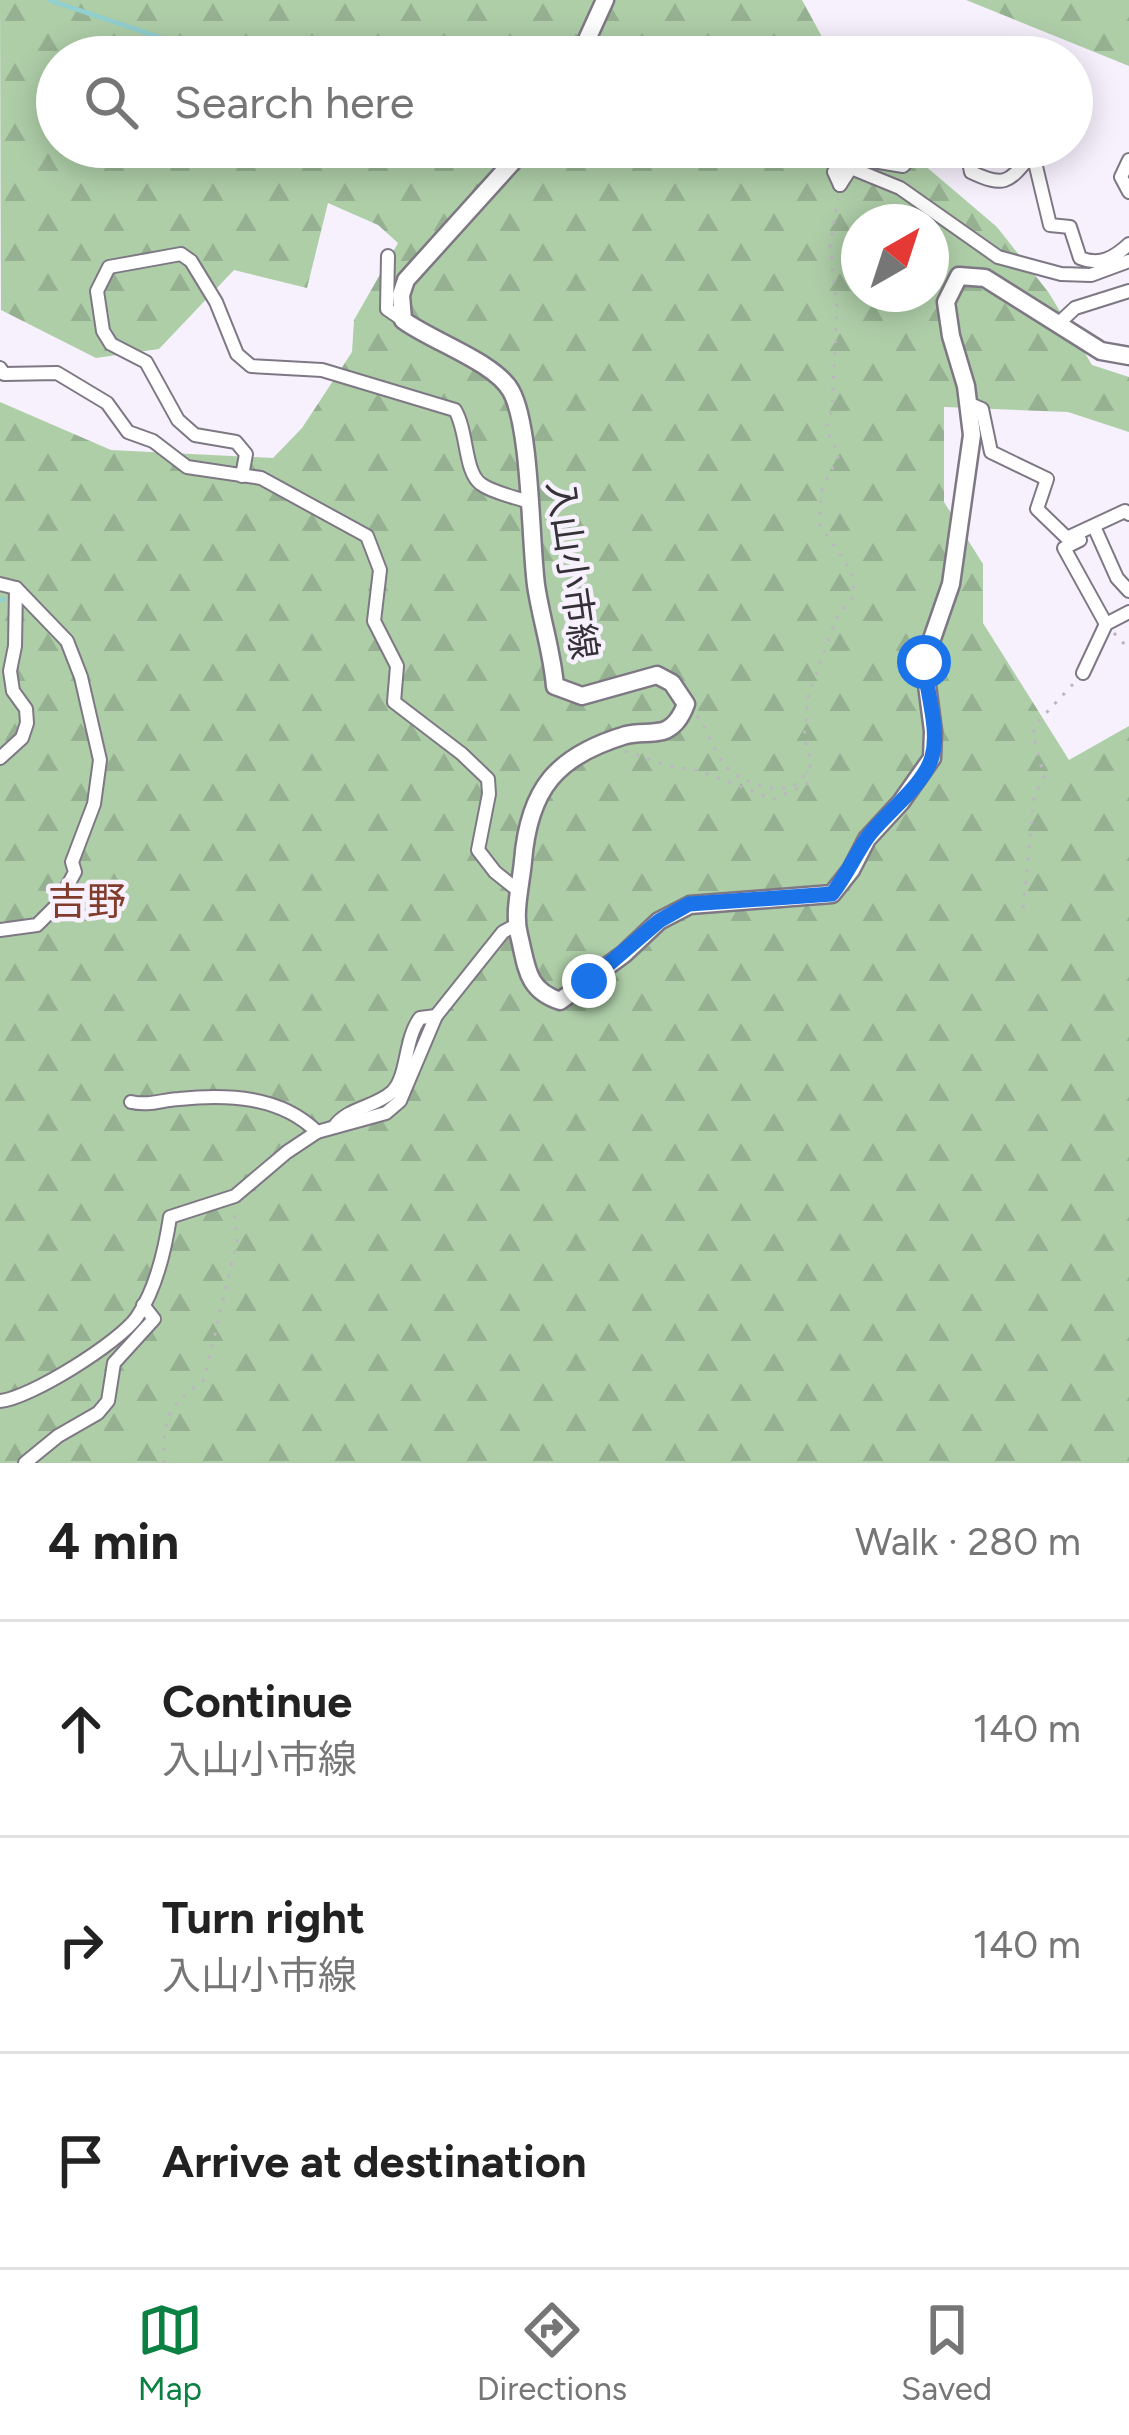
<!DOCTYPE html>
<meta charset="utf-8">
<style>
:root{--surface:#fff;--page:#f6f6f6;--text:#222;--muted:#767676;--line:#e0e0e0;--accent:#0b8043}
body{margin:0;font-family:Figtree,"Noto Sans JP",sans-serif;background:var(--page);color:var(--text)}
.compass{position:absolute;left:841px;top:204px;width:108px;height:108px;border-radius:50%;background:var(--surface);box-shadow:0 6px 30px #0003;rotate:39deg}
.stop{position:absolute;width:36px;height:36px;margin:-27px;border:9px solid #1a73e8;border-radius:50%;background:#fff}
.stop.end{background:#1a73e8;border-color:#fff;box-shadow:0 3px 12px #0008}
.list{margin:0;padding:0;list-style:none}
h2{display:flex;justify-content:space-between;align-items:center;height:156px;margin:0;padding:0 48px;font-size:51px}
h2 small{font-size:39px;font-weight:400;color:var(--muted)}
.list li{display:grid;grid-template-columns:78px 1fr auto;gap:36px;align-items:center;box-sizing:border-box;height:216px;padding:0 48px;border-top:3px solid var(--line)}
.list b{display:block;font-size:45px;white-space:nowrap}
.list p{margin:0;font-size:39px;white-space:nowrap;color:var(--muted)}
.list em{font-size:39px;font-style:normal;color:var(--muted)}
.icon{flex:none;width:66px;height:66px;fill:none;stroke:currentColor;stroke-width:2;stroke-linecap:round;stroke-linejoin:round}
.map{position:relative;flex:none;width:1129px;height:1463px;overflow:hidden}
.search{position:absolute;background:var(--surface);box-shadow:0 6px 30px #0003;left:36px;right:36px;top:36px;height:132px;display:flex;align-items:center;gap:30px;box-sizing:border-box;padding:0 42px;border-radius:66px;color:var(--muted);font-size:45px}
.sheet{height:804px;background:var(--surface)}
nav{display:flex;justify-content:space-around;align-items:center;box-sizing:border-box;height:168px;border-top:3px solid var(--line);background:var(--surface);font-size:33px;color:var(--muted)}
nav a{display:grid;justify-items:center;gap:6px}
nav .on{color:var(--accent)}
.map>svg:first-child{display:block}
.forest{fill:url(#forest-firs);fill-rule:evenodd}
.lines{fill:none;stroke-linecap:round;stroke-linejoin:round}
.stream{stroke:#92cfcf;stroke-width:4.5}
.minor-casing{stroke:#7e7784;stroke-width:16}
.secondary-casing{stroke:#7e7784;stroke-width:21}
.path{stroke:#bbb6c0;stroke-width:3;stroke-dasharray:3 9;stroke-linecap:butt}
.minor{stroke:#fff;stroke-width:12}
.secondary{stroke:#fff;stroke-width:16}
.route{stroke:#1a73e8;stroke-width:15}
.labels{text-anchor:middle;stroke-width:9;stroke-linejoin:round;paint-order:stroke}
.street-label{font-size:36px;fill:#343137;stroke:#f7f1fd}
.neighbourhood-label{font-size:39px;fill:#813c2c;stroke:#f7f1fd}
</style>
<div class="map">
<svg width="1129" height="1463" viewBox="0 0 1129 1463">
<defs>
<pattern id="forest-firs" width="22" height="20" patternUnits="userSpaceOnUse" patternTransform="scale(3)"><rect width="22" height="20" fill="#aecea8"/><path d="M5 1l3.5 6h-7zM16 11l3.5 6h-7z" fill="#96b191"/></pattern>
</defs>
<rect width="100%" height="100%" fill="#f7f1fd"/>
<g class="forest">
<path d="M 0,0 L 802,0 L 833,57 L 57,57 L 57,147 L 903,147 L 997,227 L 1049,293 L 1092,365 L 1129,377 L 1129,432 L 1068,412 L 944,407 L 944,502 L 983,564 L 983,623 L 1069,760 L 1129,726 L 1129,1463 L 0,1463 L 0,402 L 111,450 L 273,458 L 302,428 L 352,352 L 354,320 L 398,243 L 378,225 L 328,203 L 307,288 L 234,270 L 159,349 L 96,358 L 1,310 ZM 859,222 L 931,222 L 931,294 L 859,294 Z"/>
<path d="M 966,0 L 1129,0 L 1129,66 Z"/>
</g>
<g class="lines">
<g class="stream">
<path d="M 49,0 L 171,41 L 193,41 L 246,57"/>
<path d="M 0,600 L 4,599"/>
</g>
<g class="minor-casing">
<g id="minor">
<path d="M 945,147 L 967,152 L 971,172 C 1007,189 1009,181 1033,153"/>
<path d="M 1027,147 L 1033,154 L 1050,225 L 1070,227 L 1080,258 C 1100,266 1114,258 1129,244"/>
<path d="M 1129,160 L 1121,177 L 1129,192"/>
<path d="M 840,185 L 851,168 L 900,188 L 998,257 L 1061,274 L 1091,275 L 1129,261"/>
<path d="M 840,185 L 834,172 L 849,157 L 903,166 L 917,150 L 930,147"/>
<path d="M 388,256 L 387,309 L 403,320"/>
<path d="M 1059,323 L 1075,308 L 1129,291"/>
<path d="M 0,368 L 4,374 L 57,373 L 107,403 L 128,432 L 153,441 L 187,467 L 261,478 L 367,536 L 380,570 L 374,621 L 397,666 L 394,702 L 462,754 L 488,779 L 489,794 L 478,850 L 495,872 L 520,892"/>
<path d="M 968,403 L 982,409 L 991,452 L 1047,479 L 1037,509 L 1067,538 L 1125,511 L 1129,514"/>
<path d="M 242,476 L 246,454 L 236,442 L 195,435 L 178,420 L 146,362 L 111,344 L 103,331 L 97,291 L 109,267 L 181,254 L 191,261 L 216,302 L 237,354 L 251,366 L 322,370 L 455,410 C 468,432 464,472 481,484 C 493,493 515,497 529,502"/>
<path d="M 1096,531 L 1117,578 L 1129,591"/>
<path d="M 1080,540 L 1064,548 L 1106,624"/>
<path d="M 0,584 L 16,588 L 67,641 L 81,677 L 100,760 L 94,804 L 72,862 L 75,872 L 57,905 L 37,925 L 0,930"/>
<path d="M 1083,673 L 1106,624 L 1129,612"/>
<path d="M 0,758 L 22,738 L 27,723 L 26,709 L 13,691 L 10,671 L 15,646 L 16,588"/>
<path d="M 131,1102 C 150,1106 161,1100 179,1099 C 228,1094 281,1096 317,1132"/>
<path d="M 334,1127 C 348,1107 374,1108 392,1092 C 408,1077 404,1039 420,1018 L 436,1016"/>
<path d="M 0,1401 C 29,1399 120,1342 137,1317 C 156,1289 165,1250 170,1217 L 235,1196 L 287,1152 L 317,1132 L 386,1113 L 400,1101 L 436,1016 L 503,932 L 516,925"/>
<path d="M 25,1463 L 58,1436 L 98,1413 L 108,1401 L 114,1363 L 154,1319 L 143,1305"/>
</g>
</g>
<g class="secondary-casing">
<g id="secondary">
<path d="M 579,57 L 605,0"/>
<path d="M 526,147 L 406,280 L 401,295 L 403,320 C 431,341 495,362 511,391 C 531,427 530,538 536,585 C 541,619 552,651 555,686 L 582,696 L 657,675 L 672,683 L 686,704 C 682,715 675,727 663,731 C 651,734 638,732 626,735 C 556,756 529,789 523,861 C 521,884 513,913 519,935 C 527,967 526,990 560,1001 L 624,954 L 659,921 L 690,905 L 832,894 L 851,870 L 867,839 L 901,802 L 932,758 L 933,731 L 924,662 L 951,584 L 972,435 L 966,386 L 951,336 L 946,302 L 959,276 L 985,278 L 1101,351 L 1129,356"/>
</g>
</g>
<g class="path">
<path d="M 1114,633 L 1129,649"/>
<path d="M 697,716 C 709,731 713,751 725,765 C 737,781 776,795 794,785 C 803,780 807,771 812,763 L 804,739 L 808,697 L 836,619 L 854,595 L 852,572 L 819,524 L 822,489 L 839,455 L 826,429 L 832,409 L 837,308 L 830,245 L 838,199"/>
<path d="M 625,751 L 669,766 L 700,771 L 773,799 L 807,784 L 807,772"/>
<path d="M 1023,908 L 1034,797 L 1044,776 L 1033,734 L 1036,724 L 1074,683"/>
<path d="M 164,1463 C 164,1416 166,1408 204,1380 L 237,1241 L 234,1211"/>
</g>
<use href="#minor" class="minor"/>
<use href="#secondary" class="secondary"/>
</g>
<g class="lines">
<path class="route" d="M 589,981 L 659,921 L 689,904 L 832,894 C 846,876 854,857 867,838 C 884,814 924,786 932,757 C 940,729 926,691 924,662"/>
</g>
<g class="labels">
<g class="street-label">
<text transform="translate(573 570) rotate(82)" y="13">入山小市線</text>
</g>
<g class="neighbourhood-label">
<text x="87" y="915">吉野</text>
</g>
</g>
</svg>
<svg class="compass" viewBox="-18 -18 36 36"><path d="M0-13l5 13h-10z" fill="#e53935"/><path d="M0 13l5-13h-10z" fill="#767676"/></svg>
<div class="stop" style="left:924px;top:662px"></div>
<div class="stop end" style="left:589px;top:981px"></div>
<div class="search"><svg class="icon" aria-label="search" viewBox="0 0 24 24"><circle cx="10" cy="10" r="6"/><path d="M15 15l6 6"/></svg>Search here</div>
</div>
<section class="sheet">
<h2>4 min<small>Walk · 280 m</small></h2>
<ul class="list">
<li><svg class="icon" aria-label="ahead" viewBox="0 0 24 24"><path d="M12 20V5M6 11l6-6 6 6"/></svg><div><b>Continue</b><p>入山小市線</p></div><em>140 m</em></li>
<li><svg class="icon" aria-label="right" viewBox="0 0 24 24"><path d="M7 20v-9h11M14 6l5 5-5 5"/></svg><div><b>Turn right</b><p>入山小市線</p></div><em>140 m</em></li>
<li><svg class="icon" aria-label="arrive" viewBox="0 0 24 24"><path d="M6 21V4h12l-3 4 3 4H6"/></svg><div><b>Arrive at destination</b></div></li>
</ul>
</section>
<nav>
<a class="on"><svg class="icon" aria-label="map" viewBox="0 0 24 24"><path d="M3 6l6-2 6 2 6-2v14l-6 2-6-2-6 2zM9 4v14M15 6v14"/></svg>Map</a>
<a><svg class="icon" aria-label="directions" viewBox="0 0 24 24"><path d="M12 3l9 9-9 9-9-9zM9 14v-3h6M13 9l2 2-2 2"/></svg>Directions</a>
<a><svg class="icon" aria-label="saved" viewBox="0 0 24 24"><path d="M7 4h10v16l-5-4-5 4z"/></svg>Saved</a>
</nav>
